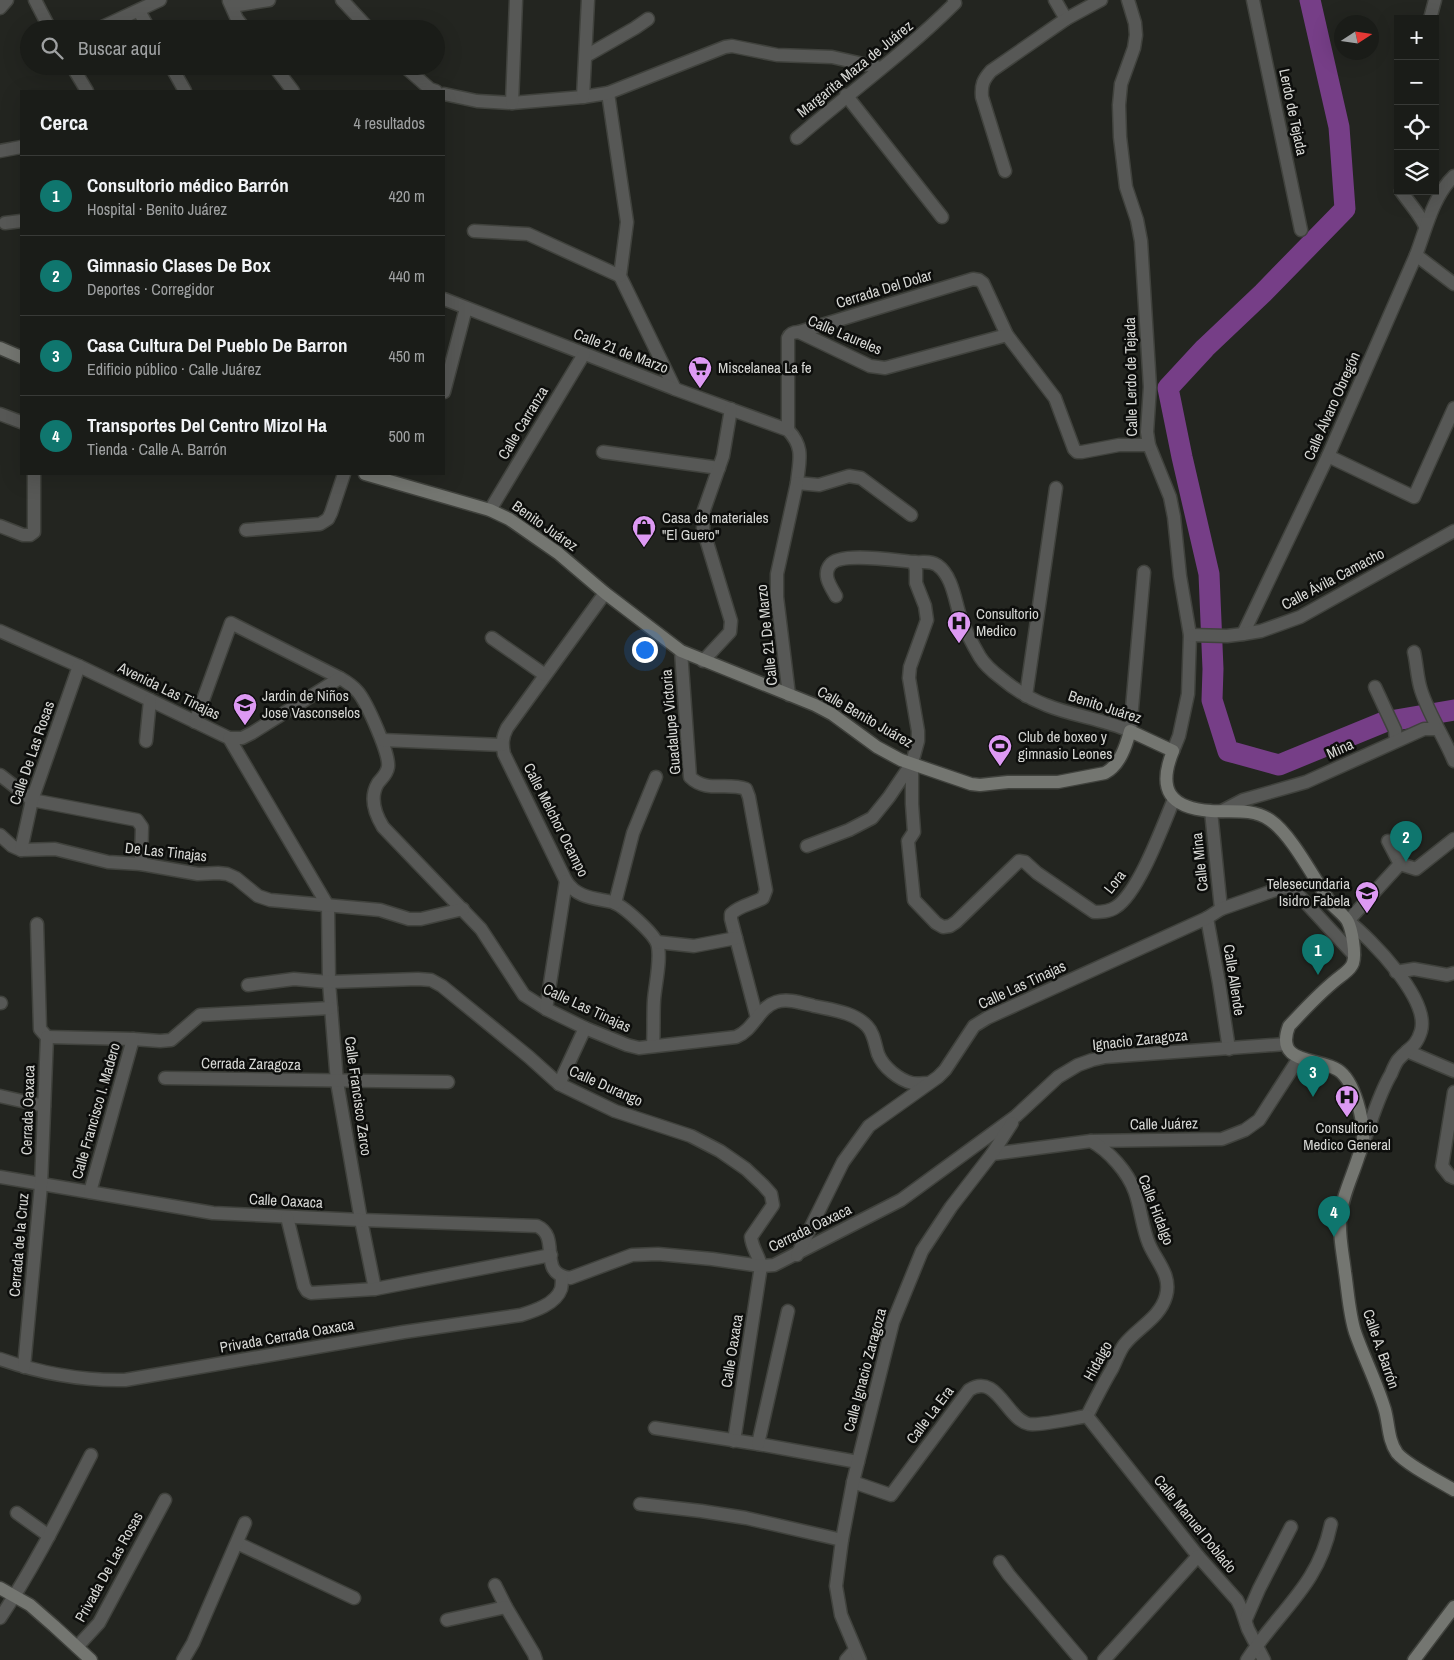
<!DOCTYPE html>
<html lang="es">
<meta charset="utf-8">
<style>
:root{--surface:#1a1c18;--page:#232521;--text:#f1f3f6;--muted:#9fa1a2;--line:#383a37;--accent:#0f766e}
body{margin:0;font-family:"Archivo Narrow",sans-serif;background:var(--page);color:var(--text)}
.controls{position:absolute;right:15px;top:15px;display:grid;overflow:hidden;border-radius:0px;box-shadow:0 5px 20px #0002}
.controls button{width:45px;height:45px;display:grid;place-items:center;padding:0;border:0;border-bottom:1px solid var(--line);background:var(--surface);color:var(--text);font:25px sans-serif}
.compass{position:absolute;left:1334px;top:15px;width:45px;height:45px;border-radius:50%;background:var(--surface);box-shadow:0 5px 20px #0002;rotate:78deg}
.you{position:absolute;left:644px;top:649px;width:18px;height:18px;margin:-12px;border:4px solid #fff;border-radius:50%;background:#1a73e8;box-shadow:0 0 0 8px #1a73e833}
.badge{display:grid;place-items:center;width:32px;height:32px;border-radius:50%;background:var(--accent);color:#fff;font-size:16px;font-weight:700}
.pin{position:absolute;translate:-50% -41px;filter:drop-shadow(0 1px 2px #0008)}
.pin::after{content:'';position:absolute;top:26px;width:18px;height:15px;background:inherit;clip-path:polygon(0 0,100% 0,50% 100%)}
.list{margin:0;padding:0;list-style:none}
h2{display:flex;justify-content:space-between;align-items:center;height:65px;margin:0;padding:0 20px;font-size:21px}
h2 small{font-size:16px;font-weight:400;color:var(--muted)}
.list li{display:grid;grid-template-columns:32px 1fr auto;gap:15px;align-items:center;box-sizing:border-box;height:80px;padding:0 20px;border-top:1px solid var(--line)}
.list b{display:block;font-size:19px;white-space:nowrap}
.list p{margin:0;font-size:16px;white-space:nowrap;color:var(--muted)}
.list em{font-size:16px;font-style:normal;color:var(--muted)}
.icon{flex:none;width:28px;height:28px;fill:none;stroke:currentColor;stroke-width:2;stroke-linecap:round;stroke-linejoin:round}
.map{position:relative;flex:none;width:1454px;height:1660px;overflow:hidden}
.search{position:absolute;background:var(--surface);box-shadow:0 5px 20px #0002;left:20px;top:20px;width:425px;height:55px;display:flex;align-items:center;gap:12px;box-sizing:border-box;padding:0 18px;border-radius:28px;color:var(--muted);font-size:19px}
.panel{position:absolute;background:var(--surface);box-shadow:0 5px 20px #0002;left:20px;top:90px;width:425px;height:385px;border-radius:0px}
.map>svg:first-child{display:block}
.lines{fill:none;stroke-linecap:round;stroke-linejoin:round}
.river{stroke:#763e87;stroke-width:21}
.street-casing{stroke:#40423d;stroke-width:15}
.secondary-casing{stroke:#40423d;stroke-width:15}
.street{stroke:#575856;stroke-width:12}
.secondary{stroke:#747671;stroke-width:12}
.labels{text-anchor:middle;stroke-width:5;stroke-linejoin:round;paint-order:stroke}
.street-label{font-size:15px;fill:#d7d8d5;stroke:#0d0e0c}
.poi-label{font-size:15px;fill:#d7d8d5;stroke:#0d0e0c;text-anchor:start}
</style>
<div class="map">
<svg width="1454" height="1660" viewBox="0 0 1454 1660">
<rect width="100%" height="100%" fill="#232520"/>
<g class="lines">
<path class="river" d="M 1310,0 L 1339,127 L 1345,209 L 1263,293 L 1205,348 L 1168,388 L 1182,457 L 1209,574 L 1213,669 L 1212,700 L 1228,751 L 1279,765 L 1384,722 L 1454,710"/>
<g class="street-casing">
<g id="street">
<path d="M 35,0 L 50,29"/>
<path d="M 342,0 L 369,29"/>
<path d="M 1055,0 L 1066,19"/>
<path d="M 1128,0 L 1135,23 L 1136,35 L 1134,48 L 1121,84 L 1119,105 L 1120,137 L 1126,187 L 1137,220 L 1141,241 L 1150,387 L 1147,432 L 1149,445 L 1170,497 L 1174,517 L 1180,576 L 1190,635 L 1188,694 L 1179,736 L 1173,751"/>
<path d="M 1253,0 L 1301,230"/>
<path d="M 229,1 L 237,19 L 245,29"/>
<path d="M 232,6 L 269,0"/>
<path d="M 0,8 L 7,0"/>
<path d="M 139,11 L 149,29"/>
<path d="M 1430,19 L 1435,0"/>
<path d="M 98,29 L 160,0"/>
<path d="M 586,56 L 635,28 L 648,19"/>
<path d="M 72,66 L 87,91"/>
<path d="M 171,66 L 185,91"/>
<path d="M 274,66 L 293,91"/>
<path d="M 404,66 L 430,89 L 436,91"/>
<path d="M 608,93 L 627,222 L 620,276 L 675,389"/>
<path d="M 444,94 L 477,101 L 512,103 L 583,97 L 608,93 L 725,47 L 732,46 L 777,55 L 832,57 L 881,68"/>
<path d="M 846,95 L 942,217"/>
<path d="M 583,97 L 588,0"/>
<path d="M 512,103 L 516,0"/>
<path d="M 797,138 C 849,93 906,52 955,3 L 954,0"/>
<path d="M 0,151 L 21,147"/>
<path d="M 1005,171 L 982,97 C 981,85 983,80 991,71 L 1066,19 L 1101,0"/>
<path d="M 1401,191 C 1409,203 1419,213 1425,226"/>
<path d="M 5,223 L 21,221"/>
<path d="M 474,231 L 528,234 L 620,276"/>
<path d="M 1416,255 L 1454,284"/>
<path d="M 444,299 L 675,389 L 788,430 C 805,448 799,461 797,483 L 819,485 L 849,476 L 861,478 L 911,515"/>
<path d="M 799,332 L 973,279 L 979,280 L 983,283 L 1007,335 L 1055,398 L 1074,449 L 1077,452 L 1082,452 L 1119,445 L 1149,445"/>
<path d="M 444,392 L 466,308"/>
<path d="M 0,414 L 21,422"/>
<path d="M 788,430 L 788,338 C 790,333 793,332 799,332 L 870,366 L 885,368 L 1007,335"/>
<path d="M 603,452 L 719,468"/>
<path d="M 1328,456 L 1414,497 L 1454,408"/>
<path d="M 490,510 L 584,354"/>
<path d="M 0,526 L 23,535 L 30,535 L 34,532 L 34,474"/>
<path d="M 246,530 L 320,524 L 328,519 L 331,513 L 344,474"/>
<path d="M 605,593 L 507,728 C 502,738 502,744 504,754 L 566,881 C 577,898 594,898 612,902 C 623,905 653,933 657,943 C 662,957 655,985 654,1000 C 653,1015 654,1031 653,1046"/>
<path d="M 836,596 C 831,587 822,575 830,565 C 840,551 898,561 915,562 C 923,563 929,560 937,565 C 953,576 955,602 961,619 C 966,632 973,645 980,657 C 985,665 993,672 1001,678 C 1014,689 1030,699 1046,705 C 1073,716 1103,719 1130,731 L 1144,572"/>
<path d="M 0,631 L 79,666 L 229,738 L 328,906 L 329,982 L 337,1082 L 361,1220 L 375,1289"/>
<path d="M 1243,634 L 1328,456 L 1416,255 C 1426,229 1433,196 1454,176"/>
<path d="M 1190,635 L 1227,636 L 1243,634 L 1261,631 L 1300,617 L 1454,531"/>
<path d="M 492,638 L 545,675"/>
<path d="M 681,651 L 690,777 C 706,793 727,782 746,789 L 749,797 L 766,890 L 763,898 C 753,904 740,905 731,914 L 731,919 L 757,1018"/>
<path d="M 1414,652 C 1417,665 1417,678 1421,690 C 1429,715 1444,737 1454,761"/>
<path d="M 703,661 L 730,632 L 731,621 L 703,529 L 704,510 L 723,456 L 731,409"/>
<path d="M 1375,687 L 1395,730 L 1396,741"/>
<path d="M 789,695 L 777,597 L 777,574 L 797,483"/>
<path d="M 1026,696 L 1056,488"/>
<path d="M 195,722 L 231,623 L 340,678 C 347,682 353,686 358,692 C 367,703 390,754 388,767 C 387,774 382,778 378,783 C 369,798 375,814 383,827 L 481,929 L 524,995 L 546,1009 L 585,1028 L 627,1045 L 639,1048 L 736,1037 C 755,1029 758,1008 776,1002 C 788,998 802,1003 814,1006 C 832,1010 854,1012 867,1026 C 874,1033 875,1045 878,1054 C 883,1067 899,1080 912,1083 C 917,1084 923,1083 928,1083"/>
<path d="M 229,738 L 242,738 L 252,733 L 340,678"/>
<path d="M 382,740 L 502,745"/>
<path d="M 146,741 L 150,700"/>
<path d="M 912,763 L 912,804 L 914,832 L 908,841 L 914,900 L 936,923 L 943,927 L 950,926 L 956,922 L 1019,861 L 1025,862 L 1037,873 L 1094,912 C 1101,912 1109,912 1116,907 C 1139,892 1163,825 1174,799"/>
<path d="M 0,775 L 32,800 L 137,820 L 142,827 L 141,864"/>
<path d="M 1211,811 L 1221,909"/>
<path d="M 1222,811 L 1243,800 L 1306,782 L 1424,729 L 1438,729"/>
<path d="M 0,835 L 12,846 L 21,850 L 55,849 L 108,862 L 141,864 L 198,874 L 218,873 L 227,874 L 236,878 L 258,896 L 270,900 L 380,910 L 409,919 L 421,919 L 463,909"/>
<path d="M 1388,841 L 1400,864"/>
<path d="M 807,846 L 849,830 L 872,818 L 889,797 L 912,763 L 918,741 L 918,731 L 909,678 L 910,667 L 927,620 L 925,606 L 916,583 L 916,570 L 914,562"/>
<path d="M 21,850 L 32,800 L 79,666"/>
<path d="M 1400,864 L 1416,869 L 1454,839"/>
<path d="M 615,903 L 633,833 L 656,777"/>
<path d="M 1207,918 L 1219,983 L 1229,1049"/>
<path d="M 37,924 L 40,1029 L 47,1037"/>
<path d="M 657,942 L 694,946 L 736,938"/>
<path d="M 1396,972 L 1414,969 L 1447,975 L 1454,973"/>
<path d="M 248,985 L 294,979 L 329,982 L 418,979 L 431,980 L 442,986 L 529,1057 L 559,1084 L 615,1111 L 691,1136 L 720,1151 L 746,1169 L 763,1185 L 771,1194 L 773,1205 L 751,1237 C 752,1248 759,1256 761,1266 L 734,1441"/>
<path d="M 0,1003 L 1,1003"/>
<path d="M 546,1009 L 566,881"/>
<path d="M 47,1037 L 133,1039 L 160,1041 L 171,1040 L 200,1015 L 331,1008"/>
<path d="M 1407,1051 L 1454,1071"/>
<path d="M 165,1078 L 448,1082"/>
<path d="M 559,1084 L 585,1028"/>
<path d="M 1454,1092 L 1442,1166 L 1450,1176 L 1454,1178"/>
<path d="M 0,1096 L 44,1106"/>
<path d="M 1364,1141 C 1372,1119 1379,1094 1391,1074 C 1393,1069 1395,1064 1398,1060 C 1408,1048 1416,1048 1421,1031 C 1430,999 1371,939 1348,921 L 1400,864"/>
<path d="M 992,1154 L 1091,1141 L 1222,1139 L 1245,1130 L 1259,1120 L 1299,1058"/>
<path d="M 0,1177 L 213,1213 L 361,1220 L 537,1226 C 562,1237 536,1274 570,1278 L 632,1255 L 658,1254 L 712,1259 L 761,1266 L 774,1265 L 901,1200 L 1016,1116 L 1058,1077 L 1078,1065 L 1092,1060 L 1105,1057 L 1286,1044"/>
<path d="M 90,1192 L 133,1039"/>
<path d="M 287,1217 L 304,1286 L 307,1291 L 311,1293 L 375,1289 L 551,1255"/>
<path d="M 797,1255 L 843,1162 L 869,1126 L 938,1077 L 945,1070 L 974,1026 L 987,1018 L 1207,918 L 1221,909 L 1281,888 L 1288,887 L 1294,890 L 1354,955"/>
<path d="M 0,1359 C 40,1373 82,1381 125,1380 L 404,1332 L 521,1315 C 534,1311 556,1304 561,1289 C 562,1285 562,1280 562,1277"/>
<path d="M 24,1367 L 41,1185 L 47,1037"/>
<path d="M 1087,1416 C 1095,1400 1103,1384 1112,1369 C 1116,1361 1119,1352 1124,1345 C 1137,1328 1160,1318 1166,1296 C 1172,1275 1156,1261 1149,1244 C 1142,1227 1141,1209 1135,1192 C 1128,1172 1109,1151 1091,1141"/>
<path d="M 1087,1416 L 1198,1556 L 1237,1600 L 1241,1608 L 1248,1629 L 1264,1660"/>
<path d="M 655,1428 L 758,1444 L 858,1462"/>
<path d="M 758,1444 L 788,1311"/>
<path d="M 853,1482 L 891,1495 L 969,1390 C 997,1372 1006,1419 1029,1424 C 1039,1426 1075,1418 1087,1416"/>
<path d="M 640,1504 L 701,1511 L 746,1518 L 842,1540"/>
<path d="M 17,1513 L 49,1536"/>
<path d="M 237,1543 L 354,1598"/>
<path d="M 1000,1562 L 1009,1575 L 1081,1660"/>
<path d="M 495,1585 L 506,1607 L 534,1654 L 536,1660"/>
<path d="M 0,1618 C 35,1566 62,1511 91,1455"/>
<path d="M 1246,1619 L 1259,1589 L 1291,1527"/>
<path d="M 447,1620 L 506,1607"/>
<path d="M 77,1647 L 99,1623 L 165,1500"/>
<path d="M 183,1660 L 193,1643 L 245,1523"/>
<path d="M 846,1660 L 855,1650"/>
<path d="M 860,1660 L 841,1615 L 836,1586 L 842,1540 L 853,1482 L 893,1322 L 922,1251 L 951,1207 L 992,1154 L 1012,1123"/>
<path d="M 1104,1660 L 1198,1556"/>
<path d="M 1247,1660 C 1279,1610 1318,1587 1331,1524"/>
</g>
</g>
<g class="secondary-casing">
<g id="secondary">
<path d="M 0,348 L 21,357"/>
<path d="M 365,474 L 490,510 L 509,519 L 558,553 L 605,593 L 681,651 L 815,705 L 832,714 L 877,747 L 901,760 L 971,784 L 980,785 L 1008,782 L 1058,782 L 1105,773 C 1120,765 1126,746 1130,731 L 1173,751 C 1157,790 1170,808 1211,811 C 1231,812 1253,808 1270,820 C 1292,835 1314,879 1330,902 C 1335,909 1345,915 1348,922 C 1352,930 1356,954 1353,963 C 1351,969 1346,972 1341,976 C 1321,991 1306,1008 1289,1026 C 1274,1065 1318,1057 1338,1070 C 1355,1081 1364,1121 1363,1140 C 1363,1146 1360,1152 1358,1158 C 1352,1177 1341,1199 1340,1220 C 1339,1237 1343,1255 1345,1272 C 1348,1292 1349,1313 1355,1332 C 1364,1358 1377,1383 1385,1410 C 1389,1425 1388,1440 1397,1453 C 1407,1465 1439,1481 1454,1490"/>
<path d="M 0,1588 L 30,1605 L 54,1626 L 91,1660"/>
<path d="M 1414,1660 L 1454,1607"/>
</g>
</g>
<use href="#street" class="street"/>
<use href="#secondary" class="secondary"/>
</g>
<defs>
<g id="supermarket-pin" transform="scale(1.25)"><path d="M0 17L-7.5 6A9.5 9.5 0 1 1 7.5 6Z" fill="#dd99f3" stroke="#0d0e0c"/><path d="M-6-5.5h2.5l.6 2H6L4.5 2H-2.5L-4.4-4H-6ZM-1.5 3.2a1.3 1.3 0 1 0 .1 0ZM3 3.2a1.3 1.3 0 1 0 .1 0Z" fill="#111"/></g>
<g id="shop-pin" transform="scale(1.25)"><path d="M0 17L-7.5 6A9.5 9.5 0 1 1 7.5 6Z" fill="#dd99f3" stroke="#0d0e0c"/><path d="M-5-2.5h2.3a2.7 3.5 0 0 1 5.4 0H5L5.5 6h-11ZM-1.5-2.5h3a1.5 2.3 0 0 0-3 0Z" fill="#111"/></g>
<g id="hospital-pin" transform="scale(1.25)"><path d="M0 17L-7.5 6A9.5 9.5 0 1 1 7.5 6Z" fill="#dd99f3" stroke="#0d0e0c"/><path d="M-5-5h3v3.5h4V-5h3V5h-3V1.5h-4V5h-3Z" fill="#111"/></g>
<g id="school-pin" transform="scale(1.25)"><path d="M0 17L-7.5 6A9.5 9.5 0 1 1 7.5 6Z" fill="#dd99f3" stroke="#0d0e0c"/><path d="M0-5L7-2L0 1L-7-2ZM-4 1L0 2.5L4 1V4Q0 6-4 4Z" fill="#111"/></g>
<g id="stadium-pin" transform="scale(1.25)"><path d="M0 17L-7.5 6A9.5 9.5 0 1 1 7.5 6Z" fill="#dd99f3" stroke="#0d0e0c"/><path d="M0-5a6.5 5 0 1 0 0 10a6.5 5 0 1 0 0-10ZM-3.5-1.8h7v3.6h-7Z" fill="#111"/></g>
</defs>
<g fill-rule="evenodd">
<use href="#supermarket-pin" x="700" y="368"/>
<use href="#shop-pin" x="644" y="527"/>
<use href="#hospital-pin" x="959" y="623"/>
<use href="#school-pin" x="245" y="705"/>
<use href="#stadium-pin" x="1000" y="746"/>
<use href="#school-pin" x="1367" y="893"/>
<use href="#hospital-pin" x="1347" y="1097"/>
</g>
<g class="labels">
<g class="street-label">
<text transform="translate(855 69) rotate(-39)" y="5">Margarita Maza de Juárez</text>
<text transform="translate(1293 112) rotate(78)" y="5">Lerdo de Tejada</text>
<text transform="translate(884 289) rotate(-17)" y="5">Cerrada Del Dolar</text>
<text transform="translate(845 335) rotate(23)" y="5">Calle Laureles</text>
<text transform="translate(621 351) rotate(21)" y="5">Calle 21 de Marzo</text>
<text transform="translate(1131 377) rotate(-91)" y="5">Calle Lerdo de Tejada</text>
<text transform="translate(1332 406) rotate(-66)" y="5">Calle Álvaro Obregón</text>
<text transform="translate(523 423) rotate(-59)" y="5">Calle Carranza</text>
<text transform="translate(545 526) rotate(35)" y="5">Benito Juárez</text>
<text transform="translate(1333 579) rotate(-28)" y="5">Calle Ávila Camacho</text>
<text transform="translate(767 635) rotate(-96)" y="5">Calle 21 De Marzo</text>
<text transform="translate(169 691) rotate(26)" y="5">Avenida Las Tinajas</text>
<text transform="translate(1105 707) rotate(18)" y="5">Benito Juárez</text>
<text transform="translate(865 717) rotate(30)" y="5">Calle Benito Juárez</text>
<text transform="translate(671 722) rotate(-95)" y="5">Guadalupe Victoria</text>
<text transform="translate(1340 749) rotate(-24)" y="5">Mina</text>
<text transform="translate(32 753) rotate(-71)" y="5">Calle De Las Rosas</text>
<text transform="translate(556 820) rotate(63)" y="5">Calle Melchor Ocampo</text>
<text transform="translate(166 852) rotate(6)" y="5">De Las Tinajas</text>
<text transform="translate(1200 862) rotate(-96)" y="5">Calle Mina</text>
<text transform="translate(1115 882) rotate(-52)" y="5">Lora</text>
<text transform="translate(1234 980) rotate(81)" y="5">Calle Allende</text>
<text transform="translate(1022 985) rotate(-25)" y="5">Calle Las Tinajas</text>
<text transform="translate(587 1008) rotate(25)" y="5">Calle Las Tinajas</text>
<text transform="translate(1140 1040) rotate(-6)" y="5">Ignacio Zaragoza</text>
<text transform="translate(251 1064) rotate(1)" y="5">Cerrada Zaragoza</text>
<text transform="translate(606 1086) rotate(24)" y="5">Calle Durango</text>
<text transform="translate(358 1096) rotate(82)" y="5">Calle Francisco Zarco</text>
<text transform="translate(28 1110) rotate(-88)" y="5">Cerrada Oaxaca</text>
<text transform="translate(96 1111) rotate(-74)" y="5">Calle Francisco I. Madero</text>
<text transform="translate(1164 1124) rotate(-1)" y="5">Calle Juárez</text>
<text transform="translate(286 1201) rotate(3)" y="5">Calle Oaxaca</text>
<text transform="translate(1156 1210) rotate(69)" y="5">Calle Hidalgo</text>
<text transform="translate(810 1228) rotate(-26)" y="5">Cerrada Oaxaca</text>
<text transform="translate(19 1245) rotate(-85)" y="5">Cerrada de la Cruz</text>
<text transform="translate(287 1336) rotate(-10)" y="5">Privada Cerrada Oaxaca</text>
<text transform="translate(1381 1349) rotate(71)" y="5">Calle A. Barrón</text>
<text transform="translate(732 1351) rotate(-81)" y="5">Calle Oaxaca</text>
<text transform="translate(1098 1361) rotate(-61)" y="5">Hidalgo</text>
<text transform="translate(865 1370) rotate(-75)" y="5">Calle Ignacio Zaragoza</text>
<text transform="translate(930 1415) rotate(-53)" y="5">Calle La Era</text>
<text transform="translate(1195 1524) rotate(51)" y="5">Calle Manuel Doblado</text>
<text transform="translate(109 1567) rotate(-61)" y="5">Privada De Las Rosas</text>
</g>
<g class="poi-label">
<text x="718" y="373">Miscelanea La fe</text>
<text x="662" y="523">Casa de materiales<tspan x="662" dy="17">"El Guero"</tspan></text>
<text x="976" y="619">Consultorio<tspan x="976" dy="17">Medico</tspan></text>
<text x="262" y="701">Jardin de Niños<tspan x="262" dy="17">Jose Vasconselos</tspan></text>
<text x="1018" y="742">Club de boxeo y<tspan x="1018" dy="17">gimnasio Leones</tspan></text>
<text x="1350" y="889" text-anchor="end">Telesecundaria<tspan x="1350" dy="17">Isidro Fabela</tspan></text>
<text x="1347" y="1133" text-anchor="middle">Consultorio<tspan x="1347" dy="17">Medico General</tspan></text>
</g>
</g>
</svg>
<div class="controls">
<button>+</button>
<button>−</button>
<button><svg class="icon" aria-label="locate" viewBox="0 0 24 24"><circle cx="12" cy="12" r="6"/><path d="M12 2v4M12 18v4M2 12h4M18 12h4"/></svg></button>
<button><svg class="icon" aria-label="layers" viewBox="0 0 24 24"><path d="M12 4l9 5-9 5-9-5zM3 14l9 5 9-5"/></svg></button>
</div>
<svg class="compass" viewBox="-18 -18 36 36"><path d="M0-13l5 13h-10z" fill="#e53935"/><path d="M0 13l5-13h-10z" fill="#9fa1a2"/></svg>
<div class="you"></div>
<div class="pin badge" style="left:1318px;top:975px">1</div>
<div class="pin badge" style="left:1406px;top:862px">2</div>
<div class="pin badge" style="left:1313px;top:1097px">3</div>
<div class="pin badge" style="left:1334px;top:1237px">4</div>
<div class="search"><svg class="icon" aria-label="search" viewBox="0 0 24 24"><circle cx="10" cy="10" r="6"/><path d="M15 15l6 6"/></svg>Buscar aquí</div>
<section class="panel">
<h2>Cerca<small>4 resultados</small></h2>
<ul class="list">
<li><span class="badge">1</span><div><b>Consultorio médico Barrón</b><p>Hospital · Benito Juárez</p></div><em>420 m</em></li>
<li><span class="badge">2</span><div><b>Gimnasio Clases De Box</b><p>Deportes · Corregidor</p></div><em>440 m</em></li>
<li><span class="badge">3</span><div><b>Casa Cultura Del Pueblo De Barron</b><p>Edificio público · Calle Juárez</p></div><em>450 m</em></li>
<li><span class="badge">4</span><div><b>Transportes Del Centro Mizol Ha</b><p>Tienda · Calle A. Barrón</p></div><em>500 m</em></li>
</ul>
</section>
</div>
